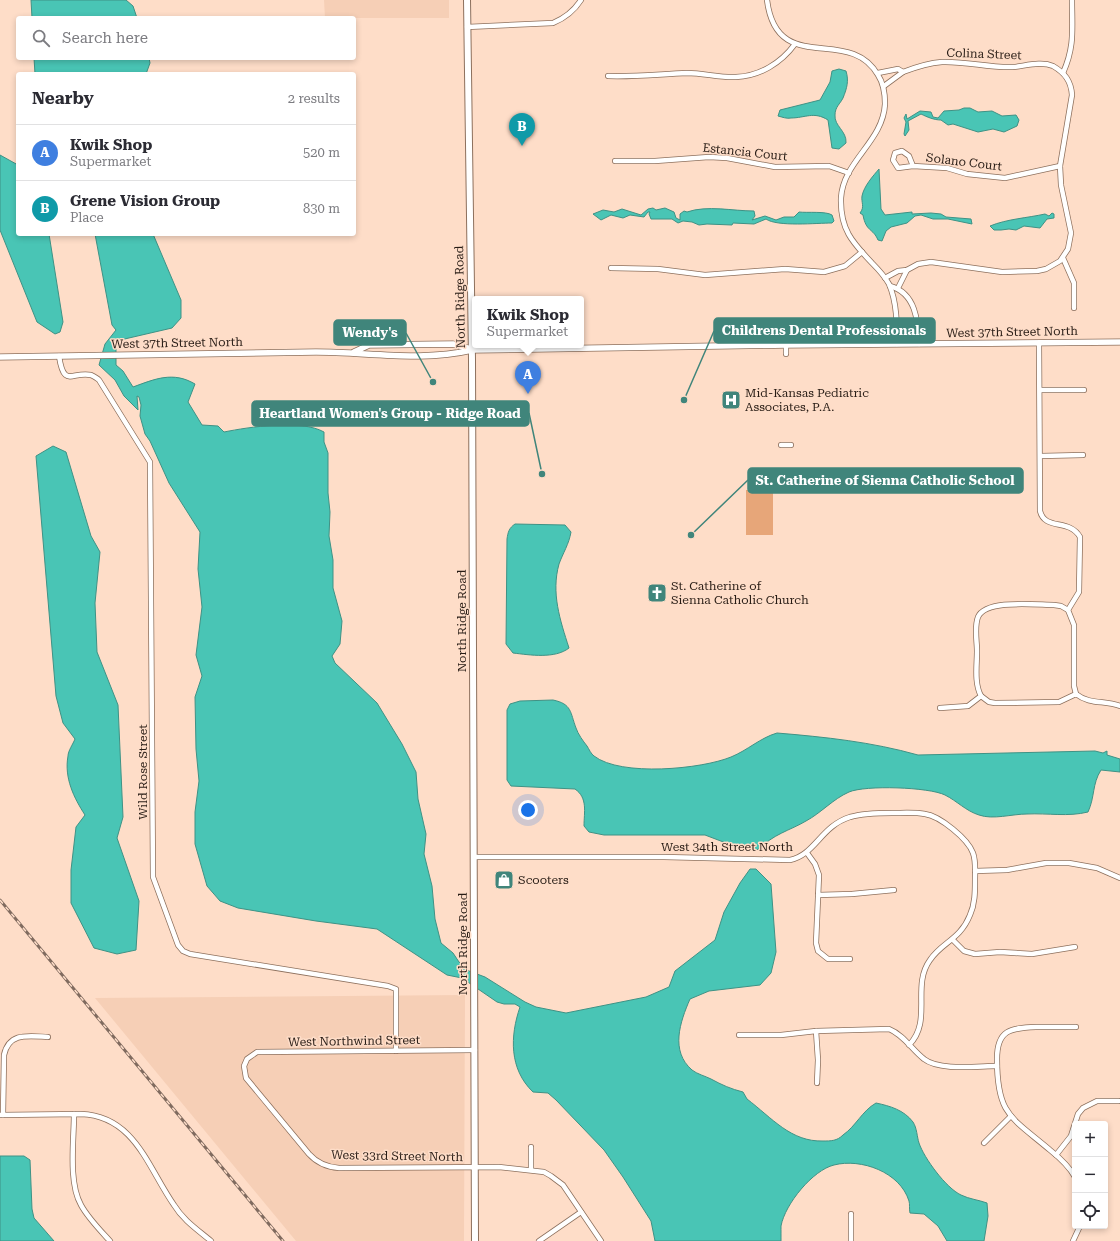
<!DOCTYPE html>
<meta charset="utf-8">
<style>
:root{--surface:#fff;--page:#f7f7f7;--text:#2b2b33;--muted:#7c7c81;--line:#e1e1e2;--accent:#d93025}
body{margin:0;font-family:"Roboto Serif",serif;background:var(--page);color:var(--text)}
.controls{position:absolute;right:12px;bottom:12px;display:grid;overflow:hidden;border-radius:4px;box-shadow:0 2px 6px #0003}
.controls button{width:36px;height:36px;display:grid;place-items:center;padding:0;border:0;border-bottom:1px solid var(--line);background:var(--surface);color:var(--text);font:20px sans-serif}
.you{position:absolute;left:528px;top:810px;width:14px;height:14px;margin:-10px;border:3px solid #fff;border-radius:50%;background:#1a73e8;box-shadow:0 0 0 6px #1a73e833}
.badge{display:grid;place-items:center;width:26px;height:26px;border-radius:50%;background:var(--accent);color:#fff;font-size:13px;font-weight:700}
.pin{position:absolute;translate:-50% -33px;filter:drop-shadow(0 1px 2px #0008)}
.pin::after{content:'';position:absolute;top:21px;width:14px;height:12px;background:inherit;clip-path:polygon(0 0,100% 0,50% 100%)}
.popup{position:absolute;left:472px;top:296px;width:112px;height:52px;box-sizing:border-box;display:grid;place-content:center;border-radius:4px;background:var(--surface);filter:drop-shadow(0 1px 3px #0005);font-size:13px;white-space:nowrap;color:var(--muted)}
.popup b{font-size:15px;color:var(--text)}
.popup::after{content:'';position:absolute;left:50%;top:100%;margin-left:-8px;border:8px solid transparent;border-top-color:var(--surface)}
.list{margin:0;padding:0;list-style:none}
h2{display:flex;justify-content:space-between;align-items:center;height:52px;margin:0;padding:0 16px;font-size:17px}
h2 small{font-size:13px;font-weight:400;color:var(--muted)}
.list li{display:grid;grid-template-columns:26px 1fr auto;gap:12px;align-items:center;box-sizing:border-box;height:56px;padding:0 16px;border-top:1px solid var(--line)}
.list b{display:block;font-size:15px;white-space:nowrap}
.list p{margin:0;font-size:13px;white-space:nowrap;color:var(--muted)}
.list em{font-size:13px;font-style:normal;color:var(--muted)}
.icon{flex:none;width:22px;height:22px;fill:none;stroke:currentColor;stroke-width:2;stroke-linecap:round;stroke-linejoin:round}
.map{position:relative;flex:none;width:1120px;height:1241px;overflow:hidden}
.search{position:absolute;background:var(--surface);box-shadow:0 2px 6px #0003;left:16px;top:16px;width:340px;height:44px;display:flex;align-items:center;gap:10px;box-sizing:border-box;padding:0 14px;border-radius:4px;color:var(--muted);font-size:15px}
.panel{position:absolute;background:var(--surface);box-shadow:0 2px 6px #0003;left:16px;top:72px;width:340px;height:164px;border-radius:4px}
.map>svg:first-child{display:block}
.built{fill:#f6cfb6}
.green{fill:#e7a679}
.water{fill:#49c5b5;stroke:#3f9285}
.lines{fill:none;stroke-linecap:round;stroke-linejoin:round}
.minor-casing{stroke:#8d705d;stroke-width:6}
.tertiary-casing{stroke:#8d705d;stroke-width:7}
.secondary-casing{stroke:#8d705d;stroke-width:8}
.minor{stroke:#fff;stroke-width:4.5}
.tertiary{stroke:#fff;stroke-width:5.5}
.secondary{stroke:#fff;stroke-width:6}
.rail-casing{stroke:#806b5f;stroke-width:3}
.rail{stroke:#feddc8;stroke-width:1.5;stroke-dasharray:4.5;stroke-linecap:butt}
.labels{text-anchor:middle;stroke-width:3;stroke-linejoin:round;paint-order:stroke}
.street-label{font-size:12px;fill:#281c15;stroke:#feddc8}
.poi-label{font-size:12px;fill:#281c15;stroke:#feddc8;text-anchor:start}
.leader{fill:none;stroke:#40857b;stroke-width:1.5}
.callout-dot{fill:#40857b;stroke:#feddc8;stroke-width:1.5}
.callout{fill:#40857b;stroke:#40857b;stroke-width:1.5}
.callout-label{font-size:13px;text-anchor:middle;font-weight:bold;fill:#fff}
</style>
<div class="map">
<svg width="1120" height="1241" viewBox="0 0 1120 1241">
<rect width="100%" height="100%" fill="#feddc8"/>
<g class="built">
<path d="M 324,0 L 449,0 L 449,18 L 325,18 Z"/>
<path d="M 465,995 L 464,1241 L 296,1241 L 95,998 Z"/>
</g>
<rect class="green" x="746" y="490" width="27" height="45"/>
<g class="water">
<path d="M 31,0 L 126,0 L 133,6 L 137,18 L 32,18 Z"/>
<path d="M 34,58 L 149,58 L 150,63 L 146,74 L 35,74 Z"/>
<path d="M 839,69 L 846,71 C 849,81 847,88 843,98 C 840,104 835,107 835,115 C 834,126 847,131 846,143 L 839,149 L 832,148 L 828,120 C 814,111 805,118 791,118 C 787,119 782,117 778,116 L 780,110 L 820,100 L 830,82 L 832,71 Z"/>
<path d="M 964,108 L 970,108 L 978,112 L 992,111 L 1002,116 L 1016,115 L 1019,120 L 1017,126 L 1004,132 L 993,129 L 978,132 L 953,124 L 948,125 L 941,120 C 934,120 927,117 921,114 L 908,121 L 909,130 L 905,136 L 904,134 L 906,122 L 904,118 L 906,114 L 907,119 L 920,111 L 931,112 L 933,117 L 938,118 L 944,111 L 959,110 Z"/>
<path d="M 0,155 L 18,165 L 18,234 L 49,234 L 63,322 L 60,332 L 55,334 L 37,322 L 0,230 Z"/>
<path d="M 879,169 L 881,209 L 885,215 L 912,212 L 912,214 L 931,213 L 941,214 L 946,217 L 971,219 L 972,224 L 948,219 L 933,219 L 921,215 L 915,216 L 907,223 L 891,227 L 886,231 L 882,241 L 878,240 C 873,228 866,232 863,215 L 860,213 C 865,207 861,202 862,196 C 864,186 873,176 879,169 Z"/>
<path d="M 653,208 L 656,210 L 665,208 L 674,212 L 676,218 L 680,220 L 680,214 L 684,211 L 687,212 C 707,205 733,211 754,211 L 755,216 L 752,220 L 765,216 L 776,220 L 784,217 L 794,217 L 799,212 C 807,213 826,211 832,215 L 834,221 L 832,223 C 817,223 777,227 766,219 L 754,224 L 733,223 L 732,225 L 707,224 L 699,225 L 692,222 L 683,221 L 678,223 L 672,219 L 651,219 L 649,214 L 650,212 L 648,212 L 644,217 L 630,215 L 623,218 L 611,215 L 601,220 L 593,214 L 603,210 L 614,212 L 622,209 L 641,215 L 648,209 Z"/>
<path d="M 1052,213 L 1054,214 L 1054,218 L 1047,219 L 1040,228 L 1024,226 L 1016,230 L 1009,229 L 1001,230 L 994,230 L 990,226 C 1007,219 1027,218 1045,214 L 1049,216 Z"/>
<path d="M 95,234 L 153,234 L 181,300 L 181,318 L 172,328 L 116,341 L 116,365 L 123,371 L 133,387 C 155,379 173,371 195,384 L 188,402 L 202,425 L 218,426 L 224,432 C 249,427 301,419 324,432 L 324,442 L 328,453 L 328,493 L 330,512 L 329,536 L 333,560 L 333,588 L 342,621 L 340,644 L 332,656 L 335,663 L 377,703 L 402,744 L 416,772 L 418,799 L 426,834 L 424,854 L 432,886 L 435,919 L 441,943 L 453,953 L 459,962 L 469,971 L 485,977 L 525,1002 L 536,1007 L 566,1013 L 646,997 L 669,987 L 675,971 L 715,940 L 724,912 L 740,883 L 750,869 L 756,869 L 771,884 L 776,952 L 771,973 L 760,985 L 709,991 L 690,999 C 680,1022 670,1051 692,1070 C 697,1074 705,1076 711,1079 C 722,1085 731,1089 743,1092 L 747,1099 C 772,1118 791,1142 823,1141 C 831,1141 837,1141 843,1135 C 856,1126 862,1111 876,1103 C 890,1106 904,1110 913,1122 C 917,1128 917,1137 919,1143 C 924,1158 946,1188 961,1195 C 969,1199 979,1200 987,1203 L 988,1216 L 984,1241 L 947,1241 L 938,1226 L 924,1214 L 910,1213 C 909,1209 910,1204 909,1201 C 900,1172 861,1158 834,1165 C 813,1170 785,1204 781,1226 C 781,1230 781,1236 781,1241 L 655,1241 L 651,1221 L 623,1177 L 604,1150 L 556,1100 L 548,1093 L 533,1092 C 509,1069 510,1036 520,1007 L 515,1004 L 504,1004 L 497,1002 L 462,978 L 447,975 L 377,929 L 316,921 L 238,908 L 220,901 L 207,886 L 195,844 L 195,812 L 199,781 L 196,749 L 195,697 L 202,676 L 196,655 L 202,607 L 198,569 L 200,532 L 169,483 L 150,441 L 145,434 L 140,416 L 141,405 L 139,397 L 137,396 L 138,410 L 124,396 L 115,380 L 99,365 L 105,344 L 116,330 L 112,325 Z"/>
<path d="M 53,446 L 66,452 L 91,536 L 100,552 L 95,603 L 97,652 L 118,705 L 123,817 L 117,838 L 139,901 L 136,950 L 117,954 L 94,948 L 71,903 L 71,870 L 76,827 L 85,815 C 74,798 64,778 68,756 C 68,751 73,744 75,739 L 63,723 L 56,696 L 36,456 Z"/>
<path d="M 515,524 L 565,525 L 571,532 C 569,544 563,553 559,564 C 551,593 560,620 569,648 C 555,659 530,655 513,653 L 506,644 L 507,539 C 508,532 509,528 515,524 Z"/>
<path d="M 553,700 C 572,704 570,712 576,728 C 578,734 583,741 587,746 C 589,749 591,754 594,756 C 621,777 702,769 731,757 C 748,750 760,738 777,733 C 825,737 872,742 918,755 L 1095,751 L 1103,753 L 1107,751 L 1107,755 L 1120,759 L 1120,772 L 1101,770 C 1092,784 1095,797 1088,812 C 1068,817 1048,813 1027,814 C 1012,814 993,820 979,815 C 966,811 957,801 945,795 C 929,787 865,785 849,792 C 833,799 821,813 806,821 C 791,830 771,835 760,849 L 747,851 L 705,835 L 604,835 L 589,832 L 584,826 C 584,812 588,798 575,789 L 511,786 L 507,780 L 507,710 L 510,704 L 520,701 Z"/>
<path d="M 0,1156 L 24,1156 L 30,1160 L 32,1209 L 34,1218 L 54,1241 L 0,1241 Z"/>
</g>
<g class="lines">
<g class="minor-casing">
<g id="minor">
<path d="M 767,0 C 777,78 849,24 878,75 C 884,84 885,93 885,104 C 883,142 843,161 841,198 C 840,229 852,242 872,263 C 878,269 885,277 889,284 C 897,302 897,325 897,344"/>
<path d="M 467,27 L 553,23 C 565,18 574,11 581,0"/>
<path d="M 878,73 L 898,69 L 903,72 L 884,86"/>
<path d="M 1063,73 C 1075,46 1072,29 1072,0"/>
<path d="M 608,76 C 635,77 661,74 687,73 C 704,73 720,78 736,77 C 760,76 781,63 795,44"/>
<path d="M 615,161 L 655,161 L 709,157 L 727,158 L 775,167 L 829,166 L 849,173"/>
<path d="M 913,166 L 898,168 L 893,160 L 895,153 L 902,151 L 909,156 L 913,166 L 947,168 L 967,174 L 1005,178 L 1060,166"/>
<path d="M 1063,258 L 1074,283 L 1074,308"/>
<path d="M 611,268 L 658,269 L 705,275 L 785,269 L 824,272 L 845,266 L 862,252"/>
<path d="M 885,278 L 898,271 L 907,270 L 918,264 L 931,262 L 1002,272 L 1037,271 L 1046,269 L 1060,261 L 1068,249 L 1071,233 L 1061,185 L 1060,166 L 1072,95 C 1071,81 1065,73 1053,66 C 1041,61 1025,66 1013,67 C 989,68 966,61 942,62 C 928,63 916,67 903,72"/>
<path d="M 890,286 C 916,293 918,321 919,344"/>
<path d="M 898,288 L 907,270"/>
<path d="M 1039,343 L 1040,511 C 1045,531 1069,518 1080,537 L 1079,592 L 1068,610 L 1074,625 L 1074,686 L 1076,694"/>
<path d="M 786,345 L 786,354"/>
<path d="M 59,356 C 64,389 72,371 91,375 C 93,376 97,378 99,380 L 150,462 L 153,877 L 178,945 L 183,951 L 190,954 L 388,986 L 396,989 L 396,1051"/>
<path d="M 1040,390 L 1084,390"/>
<path d="M 781,445 L 791,445"/>
<path d="M 1041,456 L 1083,455"/>
<path d="M 787,474 L 787,480"/>
<path d="M 981,696 L 989,702 L 995,703 L 1059,702 L 1076,694 C 1090,705 1105,700 1120,706"/>
<path d="M 940,708 L 968,706 L 981,696 C 974,683 977,665 977,651 C 977,641 974,627 978,617 C 986,599 1036,605 1054,605 L 1061,606 L 1068,610"/>
<path d="M 807,853 L 815,864 L 819,875 L 816,943 L 818,951 L 828,959 L 850,959"/>
<path d="M 474,857 L 664,857 L 790,860 C 815,855 821,826 850,817 C 864,813 878,813 892,813 C 903,813 915,812 925,814 C 940,816 968,839 973,853 C 976,861 975,871 975,880 C 975,892 975,904 970,915 C 960,940 942,942 930,960 C 911,986 933,1021 909,1045"/>
<path d="M 975,871 L 1007,870 L 1046,863 L 1069,863 L 1097,868 L 1120,878"/>
<path d="M 818,895 L 852,894 L 894,890"/>
<path d="M 953,940 L 964,951 L 975,954 L 1000,952 L 1032,954 L 1075,947"/>
<path d="M 739,1035 L 781,1035 L 816,1031"/>
<path d="M 475,1050 L 257,1052 L 247,1059 L 244,1066 L 246,1078 L 309,1154 C 317,1163 326,1167 339,1168 L 499,1167 L 544,1172 L 551,1176 L 563,1185 L 601,1241"/>
<path d="M 817,1083 L 818,1060 L 816,1031 L 889,1029 C 904,1035 912,1050 924,1059 C 939,1071 978,1066 997,1066"/>
<path d="M 74,1114 C 74,1140 68,1182 81,1205 C 88,1218 100,1230 110,1241"/>
<path d="M 0,1115 L 81,1114 C 135,1116 148,1168 174,1205 C 183,1220 198,1230 211,1241"/>
<path d="M 3,1115 L 4,1055 C 9,1032 28,1036 48,1037"/>
<path d="M 984,1143 L 1011,1116"/>
<path d="M 531,1147 L 531,1170"/>
<path d="M 1056,1155 L 1071,1136 L 1078,1114 L 1083,1108 L 1097,1101 L 1119,1101"/>
<path d="M 1075,1177 C 1069,1166 1060,1158 1050,1150 C 1011,1117 997,1115 997,1059 C 997,1030 1010,1028 1036,1027 C 1049,1027 1062,1027 1076,1027"/>
<path d="M 851,1214 L 851,1241"/>
<path d="M 539,1241 L 581,1212"/>
<path d="M 1073,1241 L 1080,1226"/>
</g>
</g>
<g class="tertiary-casing">
<g id="tertiary">
<path d="M 354,352 L 369,345 L 453,344 L 471,349"/>
<path d="M 0,357 L 316,352 C 368,352 421,362 472,350 L 786,345 L 1120,342"/>
</g>
</g>
<g class="secondary-casing">
<path id="secondary" d="M 467,0 L 472,360 L 475,1241"/>
</g>
<use href="#minor" class="minor"/>
<use href="#tertiary" class="tertiary"/>
<use href="#secondary" class="secondary"/>
<g class="rail-casing">
<path id="rail" d="M 0,900 L 283,1241"/>
</g>
<use href="#rail" class="rail"/>
</g>
<defs>
<g id="hospital-square" transform="scale(1)"><rect x="-9" y="-9" width="18" height="18" rx="4" fill="#40857b" stroke="#feddc8"/><path d="M-5-5h3v3.5h4V-5h3V5h-3V1.5h-4V5h-3Z" fill="#fff"/></g>
<g id="church-square" transform="scale(1)"><rect x="-9" y="-9" width="18" height="18" rx="4" fill="#40857b" stroke="#feddc8"/><path d="M-1.2-6h2.4v3.5h3.3v2.4h-3.3V6h-2.4V-.1h-3.3v-2.4h3.3Z" fill="#fff"/></g>
<g id="shop-square" transform="scale(1)"><rect x="-9" y="-9" width="18" height="18" rx="4" fill="#40857b" stroke="#feddc8"/><path d="M-5-2.5h2.3a2.7 3.5 0 0 1 5.4 0H5L5.5 6h-11ZM-1.5-2.5h3a1.5 2.3 0 0 0-3 0Z" fill="#fff"/></g>
</defs>
<g fill-rule="evenodd">
<use href="#hospital-square" x="731" y="400"/>
<use href="#church-square" x="657" y="593"/>
<use href="#shop-square" x="504" y="880"/>
</g>
<g class="labels">
<g class="street-label">
<text transform="translate(984 54) rotate(2)" y="4">Colina Street</text>
<text transform="translate(745 152) rotate(6)" y="4">Estancia Court</text>
<text transform="translate(964 162) rotate(7)" y="4">Solano Court</text>
<text transform="translate(460 297) rotate(-91)" y="4">North Ridge Road</text>
<text transform="translate(1012 332) rotate(-1)" y="4">West 37th Street North</text>
<text transform="translate(177 343) rotate(-1)" y="4">West 37th Street North</text>
<text transform="translate(462 621) rotate(-90)" y="4">North Ridge Road</text>
<text transform="translate(143 772) rotate(-90)" y="4">Wild Rose Street</text>
<text x="727" y="851">West 34th Street North</text>
<text transform="translate(463 944) rotate(-90)" y="4">North Ridge Road</text>
<text transform="translate(354 1041) rotate(-1)" y="4">West Northwind Street</text>
<text transform="translate(397 1156) rotate(1)" y="4">West 33rd Street North</text>
</g>
<g class="poi-label">
<text x="745" y="397">Mid-Kansas Pediatric<tspan x="745" dy="14">Associates, P.A.</tspan></text>
<text x="671" y="590">St. Catherine of<tspan x="671" dy="14">Sienna Catholic Church</tspan></text>
<text x="518" y="884">Scooters</text>
</g>
</g>
<path class="leader" d="M684 400L714 331M433 382L406 333M542 474L529 413M691 535L748 480"/>
<g class="callout-dot">
<circle cx="684" cy="400" r="4"/>
<circle cx="433" cy="382" r="4"/>
<circle cx="542" cy="474" r="4"/>
<circle cx="691" cy="535" r="4"/>
</g>
<g class="callout">
<rect x="714" y="318" width="221" height="25" rx="4"/>
<rect x="334" y="320" width="72" height="25" rx="4"/>
<rect x="252" y="401" width="277" height="25" rx="4"/>
<rect x="748" y="468" width="275" height="25" rx="4"/>
</g>
<g class="callout-label">
<text x="824" y="335">Childrens Dental Professionals</text>
<text x="370" y="337">Wendy's</text>
<text x="390" y="418">Heartland Women's Group - Ridge Road</text>
<text x="885" y="485">St. Catherine of Sienna Catholic School</text>
</g>
</svg>
<div class="controls">
<button>+</button>
<button>−</button>
<button><svg class="icon" aria-label="locate" viewBox="0 0 24 24"><circle cx="12" cy="12" r="6"/><path d="M12 2v4M12 18v4M2 12h4M18 12h4"/></svg></button>
</div>
<div class="you"></div>
<div class="pin badge" style="left:528px;top:394px;background:#3f7fe0">A</div>
<div class="popup"><b>Kwik Shop</b>Supermarket</div>
<div class="pin badge" style="left:522px;top:146px;background:#0f9aa8">B</div>
<div class="search"><svg class="icon" aria-label="search" viewBox="0 0 24 24"><circle cx="10" cy="10" r="6"/><path d="M15 15l6 6"/></svg>Search here</div>
<section class="panel">
<h2>Nearby<small>2 results</small></h2>
<ul class="list">
<li><span class="badge" style="background:#3f7fe0">A</span><div><b>Kwik Shop</b><p>Supermarket</p></div><em>520 m</em></li>
<li><span class="badge" style="background:#0f9aa8">B</span><div><b>Grene Vision Group</b><p>Place</p></div><em>830 m</em></li>
</ul>
</section>
</div>
